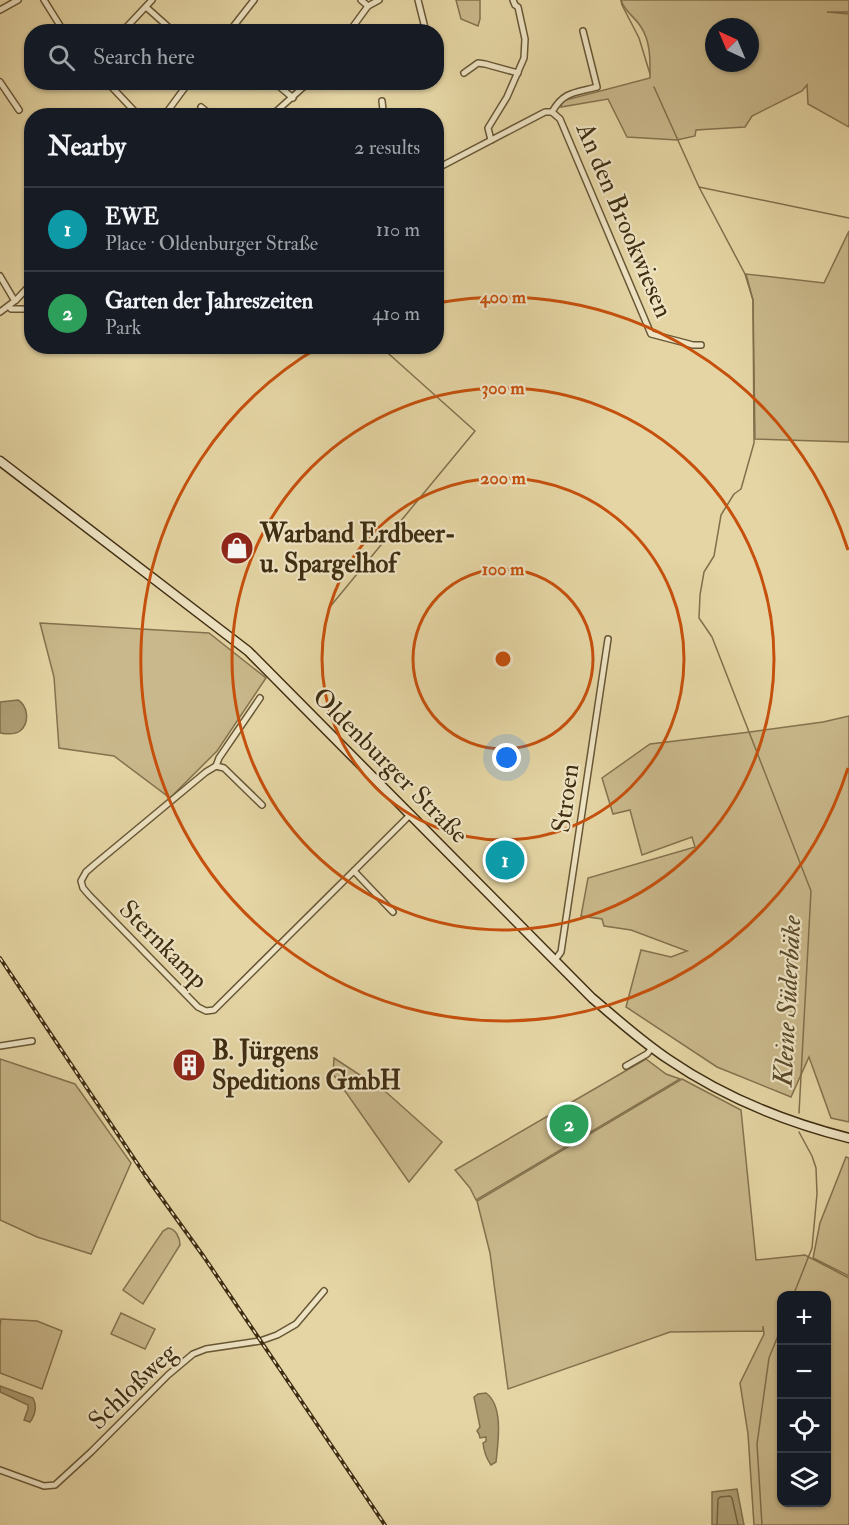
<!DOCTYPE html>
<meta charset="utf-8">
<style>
:root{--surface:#171b24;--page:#242831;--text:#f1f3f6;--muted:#9ea1a6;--line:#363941;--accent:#0f766e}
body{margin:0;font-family:"IM FELL Double Pica",serif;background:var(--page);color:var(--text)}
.controls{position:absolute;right:18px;bottom:18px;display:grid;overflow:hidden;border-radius:12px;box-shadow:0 2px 4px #0004}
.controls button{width:54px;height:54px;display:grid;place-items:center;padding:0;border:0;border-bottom:2px solid var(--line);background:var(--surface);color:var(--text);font:30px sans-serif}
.compass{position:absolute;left:705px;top:18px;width:54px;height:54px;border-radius:50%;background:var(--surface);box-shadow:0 2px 4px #0004;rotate:316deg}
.you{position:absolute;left:507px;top:758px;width:21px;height:21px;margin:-15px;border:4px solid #fff;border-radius:50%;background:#1a73e8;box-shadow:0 0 0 9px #1a73e833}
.badge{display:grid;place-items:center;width:39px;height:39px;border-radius:50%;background:var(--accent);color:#fff;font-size:20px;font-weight:700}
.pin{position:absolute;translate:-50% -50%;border:3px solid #fff;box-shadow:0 2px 6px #0006}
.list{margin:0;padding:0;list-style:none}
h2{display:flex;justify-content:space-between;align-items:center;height:78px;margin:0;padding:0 24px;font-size:26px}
h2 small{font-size:20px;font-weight:400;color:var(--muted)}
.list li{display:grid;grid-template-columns:39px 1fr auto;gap:18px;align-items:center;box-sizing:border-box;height:84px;padding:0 24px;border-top:2px solid var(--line)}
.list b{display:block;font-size:22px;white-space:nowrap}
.list p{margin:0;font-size:20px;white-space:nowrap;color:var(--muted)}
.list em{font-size:20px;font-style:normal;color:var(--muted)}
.icon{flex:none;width:33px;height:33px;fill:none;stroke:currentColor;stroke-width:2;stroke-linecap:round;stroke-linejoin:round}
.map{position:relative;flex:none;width:849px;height:1525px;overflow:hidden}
.search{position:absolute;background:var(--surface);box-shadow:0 2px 4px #0004;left:24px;top:24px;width:420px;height:66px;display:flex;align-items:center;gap:15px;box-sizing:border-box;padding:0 21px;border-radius:24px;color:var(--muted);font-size:22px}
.panel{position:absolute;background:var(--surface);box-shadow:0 2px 4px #0004;left:24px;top:108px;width:420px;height:246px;border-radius:24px}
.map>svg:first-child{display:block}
.green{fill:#c9b88b;stroke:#84724e;stroke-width:1.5;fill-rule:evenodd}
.water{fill:#ad9c72;stroke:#81704c;stroke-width:1.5}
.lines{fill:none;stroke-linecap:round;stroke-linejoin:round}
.shore{stroke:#766442;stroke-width:1.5}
.stream{stroke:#81704c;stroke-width:1.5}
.street-casing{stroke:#685736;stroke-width:8}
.secondary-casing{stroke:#3f2d12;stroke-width:11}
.street{stroke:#eee4c4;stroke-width:5}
.secondary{stroke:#eee4c4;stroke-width:8}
.rail-casing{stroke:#3f2d12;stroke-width:4}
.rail{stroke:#eee4c4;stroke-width:1.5;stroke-dasharray:4.5;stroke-linecap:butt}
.ring{fill:none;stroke:#c6500d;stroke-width:3}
.labels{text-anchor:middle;stroke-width:4.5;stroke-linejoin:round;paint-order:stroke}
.street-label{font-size:26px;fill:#3f2d12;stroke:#eee4c4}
.poi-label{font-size:26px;font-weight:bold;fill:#3f2d12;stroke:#eee4c4;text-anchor:start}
.water-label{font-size:27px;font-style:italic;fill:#5a492a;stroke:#eee4c4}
.centre{fill:#c6500d;stroke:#eee4c4;stroke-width:3}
.ring-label{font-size:18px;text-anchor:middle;font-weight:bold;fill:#c6500d;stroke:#eee4c4;stroke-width:4.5;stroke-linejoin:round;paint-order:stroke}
</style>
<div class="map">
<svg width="849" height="1525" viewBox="0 0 849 1525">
<rect width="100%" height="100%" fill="#e5d5a4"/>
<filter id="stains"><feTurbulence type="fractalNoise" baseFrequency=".00333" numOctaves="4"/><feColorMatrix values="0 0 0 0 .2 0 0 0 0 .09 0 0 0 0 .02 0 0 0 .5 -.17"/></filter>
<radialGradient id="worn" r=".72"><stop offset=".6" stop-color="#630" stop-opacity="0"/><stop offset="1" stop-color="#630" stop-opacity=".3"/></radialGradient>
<g class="green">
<path d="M 456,0 L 480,0 L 480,19 L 478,26 L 461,19 Z"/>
<path d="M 621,0 L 849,0 L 849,12 L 827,12 L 849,14 L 849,127 L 808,104 L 807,85 L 802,91 L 752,116 L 745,127 L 696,130 L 695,136 L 677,140 L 627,137 L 608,99 L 561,107 L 562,101 L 650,78 C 650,61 651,42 641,27 C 635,17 624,11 621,0 ZM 714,27 L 750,27 L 750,63 L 714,63 Z"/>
<path d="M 849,231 L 849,442 L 755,439 L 753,300 L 746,274 L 824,283 Z"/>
<path d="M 40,623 L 209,633 L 266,678 L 217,751 L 170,798 L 114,756 L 59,748 L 54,677 Z"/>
<path d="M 849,716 L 849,1122 L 831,1118 L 809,1057 L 791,1097 L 717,1067 L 626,1007 L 641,950 L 671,957 L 687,951 L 631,930 L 604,926 L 602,919 L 581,916 L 588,878 L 695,847 L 692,837 L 642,855 L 630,810 L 613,814 L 602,778 L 650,744 L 750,732 L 823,722 Z"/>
<path d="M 334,1058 L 386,1092 L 442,1142 L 409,1182 L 333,1074 Z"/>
<path d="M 0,1059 L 75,1084 L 131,1163 L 91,1254 L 37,1237 L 0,1220 Z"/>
<path d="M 646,1059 L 666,1074 L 680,1079 L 476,1200 L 470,1188 L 455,1170 Z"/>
<path d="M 682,1079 L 741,1110 L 756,1260 L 805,1255 L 849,1278 L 849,1525 L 754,1525 L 748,1434 L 740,1383 L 764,1334 L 763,1326 L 763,1331 L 670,1332 L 508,1389 L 490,1253 L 477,1201 ZM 782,1296 L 826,1296 L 826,1502 L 782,1502 Z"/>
<path d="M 846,1157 L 849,1158 L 849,1276 L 813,1258 L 820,1223 Z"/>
<path d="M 168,1228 C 176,1229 180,1238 180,1245 L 143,1304 L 123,1290 L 163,1231 Z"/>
<path d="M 121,1313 L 155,1329 L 145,1349 L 111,1334 Z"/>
<path d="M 1,1319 L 37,1321 L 62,1331 L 42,1389 L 0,1373 L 0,1326 Z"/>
</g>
<g class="water">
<path d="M 18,700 C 28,706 30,723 20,731 C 15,735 6,734 0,733 L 0,702 Z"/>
<path d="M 0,1386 L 33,1398 C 37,1406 35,1415 30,1422 L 24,1420 L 28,1409 L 28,1405 L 0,1392 Z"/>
<path d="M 486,1393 C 504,1406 498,1443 496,1462 L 491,1465 C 486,1458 484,1452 483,1443 L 486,1441 L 486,1437 L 480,1438 L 479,1434 L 477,1431 L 480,1427 L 474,1397 L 478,1394 Z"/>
<path d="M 737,1489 L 744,1525 L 712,1525 L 712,1492 Z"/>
</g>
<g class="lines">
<path class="shore" d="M 717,1525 L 718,1499 L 720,1497 L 730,1496 L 732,1498 L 738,1525"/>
<g class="stream">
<path d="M 621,0 L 622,5 L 639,38 L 650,74"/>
<path d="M 654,87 L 699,187"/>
<path d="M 329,608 L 475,431 L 380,346"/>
<path d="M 799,1113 L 811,891 L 712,637 L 699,618 L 700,595 L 704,572 L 714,556 L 721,515 L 734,494 L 741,489 L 754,443 L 753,300 L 745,274 L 699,187 L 849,218"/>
<path d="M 793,1296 L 812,1248 L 817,1194 L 816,1168 L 812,1156 L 799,1132"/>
<path d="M 762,1525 L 757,1444 L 769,1358 L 782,1326"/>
</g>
<g class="street-casing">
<g id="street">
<path d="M 44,0 L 64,32"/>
<path d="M 361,0 L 368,6"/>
<path d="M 418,0 L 426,32"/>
<path d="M 146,7 L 174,32"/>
<path d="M 0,10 L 18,0"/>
<path d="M 122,32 L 152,0"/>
<path d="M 229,32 L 254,0"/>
<path d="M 349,32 L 368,6 L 379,0"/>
<path d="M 464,73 L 478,63 L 485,64 L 518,73"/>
<path d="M 0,82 L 19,110"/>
<path d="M 107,82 L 139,116"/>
<path d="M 274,82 L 293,98"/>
<path d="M 382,101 L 383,110 L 386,116"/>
<path d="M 201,107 L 212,116"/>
<path d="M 552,112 L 560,119 L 651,334 L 693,345 L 701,345"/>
<path d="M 552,112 C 564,91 575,93 597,87 L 583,31"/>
<path d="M 164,116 L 189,82"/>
<path d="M 271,116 L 309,82"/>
<path d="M 491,140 L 488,128 L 507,97 L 524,58 L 525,39 L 518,7 L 515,5 L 513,0"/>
<path d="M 436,169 L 545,112 L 552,112"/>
<path d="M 0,276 L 13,298 L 16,300"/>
<path d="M 9,306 L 11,309 L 32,309"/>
<path d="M 0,312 L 16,300 L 32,283"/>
<path d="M 216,766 L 219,758 L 260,698"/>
<path d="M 262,805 L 224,768 L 216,766 L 206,772 L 94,865 L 86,872 L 81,881 L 83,888 L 89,895 L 198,1007 L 206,1011 L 214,1010 L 411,814"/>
<path d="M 354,871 L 393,912"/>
<path d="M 555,960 L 561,952 L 608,639"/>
<path d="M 0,1046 L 32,1041"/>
<path d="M 626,1066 L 647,1054 L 652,1048"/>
<path d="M 0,1470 L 44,1486 L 55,1485 L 91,1452 L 168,1375 L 193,1354 L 206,1349 L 260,1341 L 277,1335 L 296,1324 L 324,1291"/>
</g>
</g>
<g class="secondary-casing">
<path id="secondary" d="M 0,461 L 248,651 L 592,998 C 617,1019 641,1041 668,1059 C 722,1096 785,1122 849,1138"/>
</g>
<use href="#street" class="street"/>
<use href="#secondary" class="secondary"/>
<g class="rail-casing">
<path id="rail" d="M 0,958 L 145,1175 L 204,1257 L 385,1525"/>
</g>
<use href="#rail" class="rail"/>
</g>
<g class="ring">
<circle cx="503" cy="659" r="90"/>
<circle cx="503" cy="659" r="181"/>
<circle cx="503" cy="659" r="271"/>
<path d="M848 768A362 362 0 1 1 319 347M437 303A362 362 0 0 1 848 550"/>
</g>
<defs>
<g id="shop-disc" transform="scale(1.725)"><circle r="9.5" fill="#8f2418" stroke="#eee4c4"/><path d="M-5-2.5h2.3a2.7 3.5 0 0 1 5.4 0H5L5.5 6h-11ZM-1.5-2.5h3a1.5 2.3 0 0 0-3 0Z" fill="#fff"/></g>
<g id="building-disc" transform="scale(1.725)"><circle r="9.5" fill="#8f2418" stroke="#eee4c4"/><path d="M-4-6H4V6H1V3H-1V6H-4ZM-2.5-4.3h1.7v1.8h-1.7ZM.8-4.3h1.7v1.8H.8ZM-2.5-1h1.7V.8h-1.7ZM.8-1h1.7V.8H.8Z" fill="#fff"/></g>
</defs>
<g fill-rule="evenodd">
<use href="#shop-disc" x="237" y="548"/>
<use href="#building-disc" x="189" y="1065"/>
</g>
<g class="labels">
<g class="street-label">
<text transform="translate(625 220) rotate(67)" y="9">An den Brookwiesen</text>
<text transform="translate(391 765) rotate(45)" y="9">Oldenburger Straße</text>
<text transform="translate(565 798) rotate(-82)" y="9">Stroen</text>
<text transform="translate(164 944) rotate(45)" y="9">Sternkamp</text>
<text transform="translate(132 1386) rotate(-44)" y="9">Schloßweg</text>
</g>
<g class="poi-label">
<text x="260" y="542">Warband Erdbeer-<tspan x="260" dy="30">u. Spargelhof</tspan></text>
<text x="212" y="1059">B. Jürgens<tspan x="212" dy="30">Speditions GmbH</tspan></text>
</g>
<g class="water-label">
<text transform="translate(787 1001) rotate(-87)" y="9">Kleine Süderbäke</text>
</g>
</g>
<circle cx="503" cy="659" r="9" class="centre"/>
<g class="ring-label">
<text x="503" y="303">400 m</text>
<text x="503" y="394">300 m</text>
<text x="503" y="484">200 m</text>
<text x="503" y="575">100 m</text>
</g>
<rect width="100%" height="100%" filter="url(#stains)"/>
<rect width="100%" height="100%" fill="url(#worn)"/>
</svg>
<div class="controls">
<button>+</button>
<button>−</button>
<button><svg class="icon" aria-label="locate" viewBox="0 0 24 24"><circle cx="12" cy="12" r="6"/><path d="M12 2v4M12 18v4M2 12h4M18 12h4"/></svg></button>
<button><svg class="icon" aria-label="layers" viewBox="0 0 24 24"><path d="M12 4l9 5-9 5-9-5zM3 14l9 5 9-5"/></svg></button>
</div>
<svg class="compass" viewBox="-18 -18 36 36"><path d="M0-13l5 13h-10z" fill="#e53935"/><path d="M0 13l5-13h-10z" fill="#9ea1a6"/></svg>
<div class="you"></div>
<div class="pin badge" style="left:505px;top:860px;background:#0f9aa8">1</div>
<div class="pin badge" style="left:569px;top:1124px;background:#2e9e5b">2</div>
<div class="search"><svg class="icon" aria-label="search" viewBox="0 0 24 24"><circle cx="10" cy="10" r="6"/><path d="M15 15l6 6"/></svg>Search here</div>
<section class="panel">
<h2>Nearby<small>2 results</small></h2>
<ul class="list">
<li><span class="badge" style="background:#0f9aa8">1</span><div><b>EWE</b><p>Place · Oldenburger Straße</p></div><em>110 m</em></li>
<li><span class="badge" style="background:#2e9e5b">2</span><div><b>Garten der Jahreszeiten</b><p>Park</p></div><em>410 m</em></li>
</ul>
</section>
</div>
